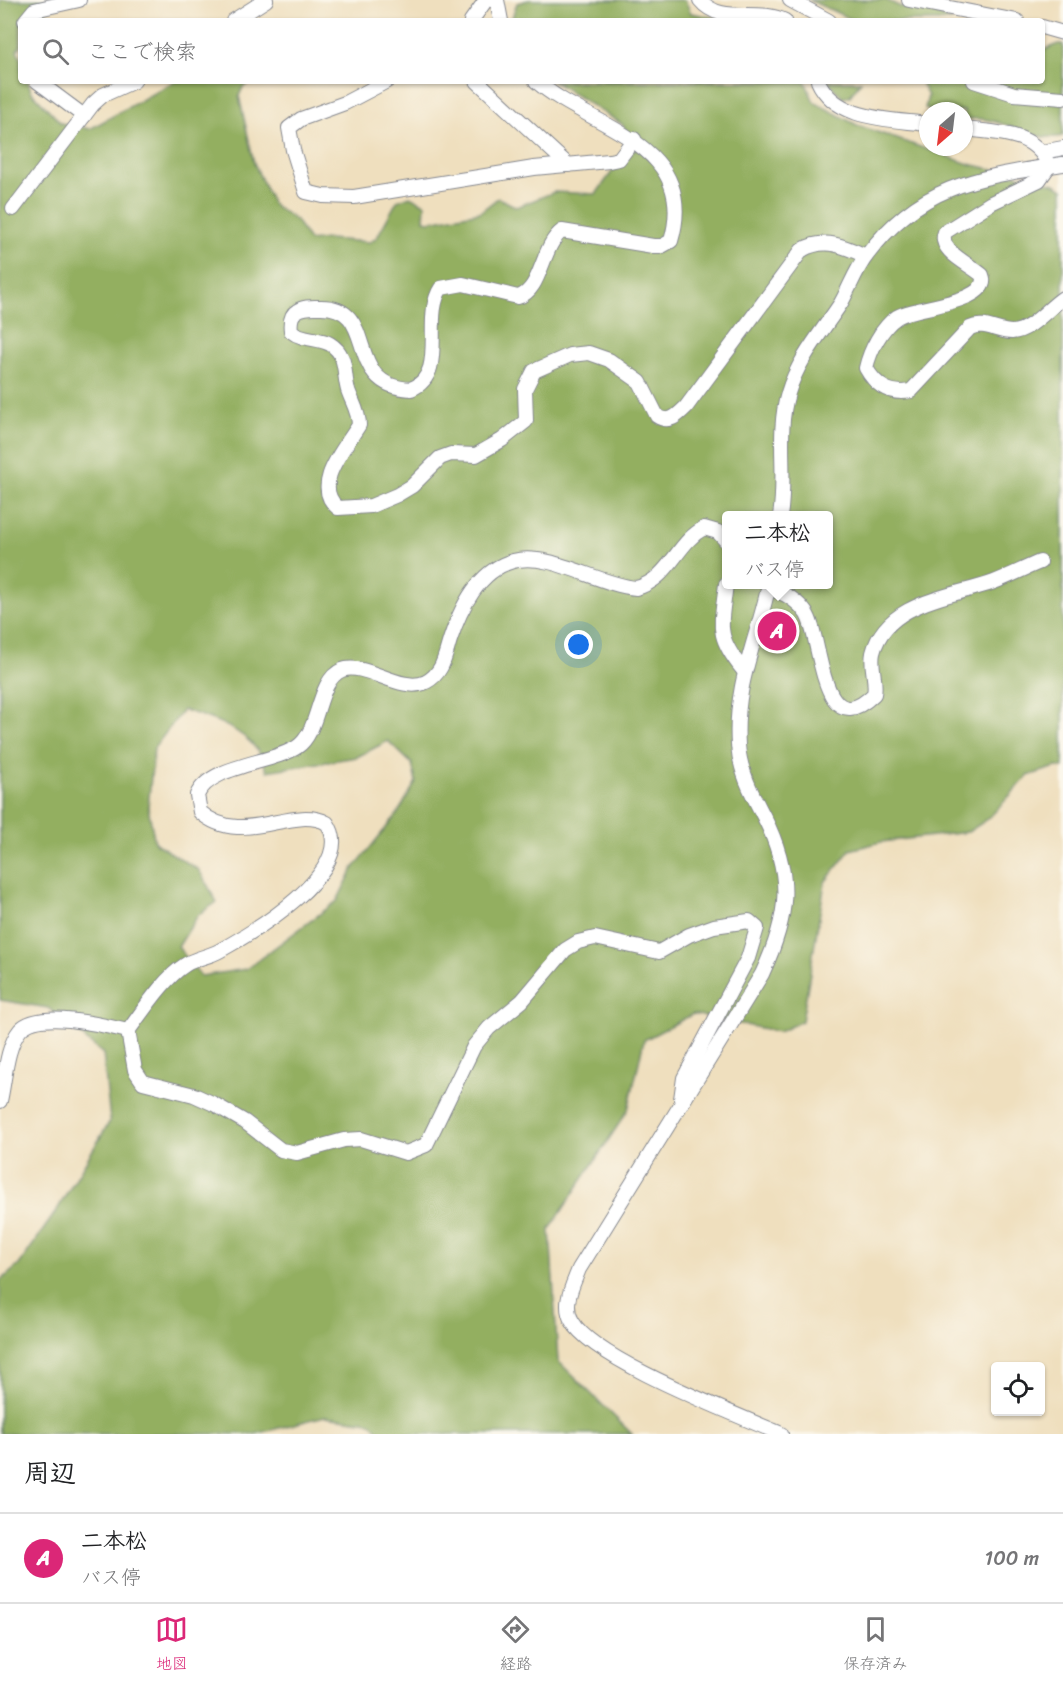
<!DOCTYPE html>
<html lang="ja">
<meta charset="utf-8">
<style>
:root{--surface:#fff;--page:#f6f6f6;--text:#202124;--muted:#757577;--line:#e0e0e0;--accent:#db2777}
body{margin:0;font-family:Sriracha,"Klee One",sans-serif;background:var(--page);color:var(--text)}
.controls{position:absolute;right:18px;bottom:18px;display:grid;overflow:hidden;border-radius:6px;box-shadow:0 2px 4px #0004}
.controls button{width:54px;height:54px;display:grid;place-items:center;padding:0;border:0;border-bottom:2px solid var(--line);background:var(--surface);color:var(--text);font:30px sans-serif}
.compass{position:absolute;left:919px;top:102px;width:54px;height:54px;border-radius:50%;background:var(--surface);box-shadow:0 2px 4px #0004;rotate:208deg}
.you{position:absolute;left:579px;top:645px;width:21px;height:21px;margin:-15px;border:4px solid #fff;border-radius:50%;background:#1a73e8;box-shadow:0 0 0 9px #1a73e833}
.badge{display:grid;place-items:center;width:39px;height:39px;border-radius:50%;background:var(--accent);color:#fff;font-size:20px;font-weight:700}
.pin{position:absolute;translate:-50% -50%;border:3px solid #fff;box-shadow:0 2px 6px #0006}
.popup{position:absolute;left:722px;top:511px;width:111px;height:78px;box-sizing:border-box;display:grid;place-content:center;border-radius:6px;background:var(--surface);filter:drop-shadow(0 2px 4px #0005);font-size:20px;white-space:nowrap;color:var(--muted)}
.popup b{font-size:22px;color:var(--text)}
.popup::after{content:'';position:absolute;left:50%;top:100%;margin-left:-12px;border:12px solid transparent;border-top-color:var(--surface)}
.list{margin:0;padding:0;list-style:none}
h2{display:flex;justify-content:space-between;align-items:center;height:78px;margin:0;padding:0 24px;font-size:26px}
h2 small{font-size:20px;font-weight:400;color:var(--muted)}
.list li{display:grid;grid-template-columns:39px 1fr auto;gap:18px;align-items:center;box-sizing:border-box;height:90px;padding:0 24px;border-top:2px solid var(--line)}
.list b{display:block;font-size:22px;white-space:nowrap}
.list p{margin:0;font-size:20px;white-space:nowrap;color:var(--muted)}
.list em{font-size:20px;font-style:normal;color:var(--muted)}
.icon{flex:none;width:33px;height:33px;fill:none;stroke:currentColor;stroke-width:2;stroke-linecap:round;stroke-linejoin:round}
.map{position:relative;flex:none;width:1063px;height:1434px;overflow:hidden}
.search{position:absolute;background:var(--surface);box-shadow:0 2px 4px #0004;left:18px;right:18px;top:18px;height:66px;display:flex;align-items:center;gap:15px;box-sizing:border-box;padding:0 21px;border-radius:6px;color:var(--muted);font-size:22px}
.sheet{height:168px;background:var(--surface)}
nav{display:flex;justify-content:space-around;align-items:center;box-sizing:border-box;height:84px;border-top:2px solid var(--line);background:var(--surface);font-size:16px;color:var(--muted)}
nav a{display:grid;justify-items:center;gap:3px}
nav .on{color:var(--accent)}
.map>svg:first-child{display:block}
.forest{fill:#93af61;stroke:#576f60;stroke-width:1.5;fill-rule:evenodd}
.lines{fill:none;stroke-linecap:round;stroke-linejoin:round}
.minor-casing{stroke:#85878e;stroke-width:16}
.minor{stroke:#fff;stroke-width:14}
</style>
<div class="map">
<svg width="1063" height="1434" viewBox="0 0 1063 1434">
<rect width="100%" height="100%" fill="#fbf7ec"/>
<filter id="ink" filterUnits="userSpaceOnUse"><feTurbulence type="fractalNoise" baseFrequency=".0167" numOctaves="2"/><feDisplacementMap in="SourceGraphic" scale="12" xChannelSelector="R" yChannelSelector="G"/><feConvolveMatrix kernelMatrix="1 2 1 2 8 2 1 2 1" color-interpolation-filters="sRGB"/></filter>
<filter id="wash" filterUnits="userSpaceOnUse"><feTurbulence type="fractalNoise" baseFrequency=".008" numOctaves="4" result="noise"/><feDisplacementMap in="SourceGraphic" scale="24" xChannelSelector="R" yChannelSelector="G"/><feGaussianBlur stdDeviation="1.35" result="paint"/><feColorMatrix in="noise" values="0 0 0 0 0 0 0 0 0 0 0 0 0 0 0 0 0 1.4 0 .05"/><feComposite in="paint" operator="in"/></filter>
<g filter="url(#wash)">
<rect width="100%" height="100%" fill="#efdfbe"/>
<g class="forest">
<path d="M 0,0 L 48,0 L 44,21 L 21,21 L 21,46 L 17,50 L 21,60 L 21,81 L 28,81 L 31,91 L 61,123 L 90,129 L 175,81 L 253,81 L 243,87 L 239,96 L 254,163 L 273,205 L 296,220 L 309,241 L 327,239 L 370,242 L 377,237 L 397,201 L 410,196 L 425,204 L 424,220 L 430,221 L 480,212 L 498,198 L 517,207 L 554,192 L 596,194 L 617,165 L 636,148 L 622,124 L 553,81 L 805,81 L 814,102 L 857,125 L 969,164 L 1055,184 L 1063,189 L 1063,768 L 1056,767 L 1028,776 L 988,819 L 968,832 L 881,842 L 850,850 L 825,882 L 802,1021 L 779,1032 L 693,1014 L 644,1040 L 628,1110 L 550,1229 L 558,1361 L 632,1434 L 383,1434 L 370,1422 L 325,1416 L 256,1434 L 0,1434 L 0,1281 L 19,1265 L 57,1210 L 110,1121 L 103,1054 L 48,1008 L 0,1000 ZM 726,516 L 828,516 L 828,584 L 726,584 ZM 183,710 C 207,717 242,728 257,750 C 261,756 264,764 267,771 L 357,757 L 388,741 L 412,764 L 416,782 L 398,813 L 353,869 L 337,901 L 246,969 L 201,976 L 178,947 L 198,915 L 217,902 L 199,870 L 155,843 L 148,807 L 154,748 Z"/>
<path d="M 529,0 L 685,0 L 691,13 L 732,21 L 511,21 L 517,3 Z"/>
<path d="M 809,0 L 886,0 L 901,7 L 933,12 L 952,21 L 855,21 Z"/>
<path d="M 1058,44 L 1063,44 L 1063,136 C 1032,142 1015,125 988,120 C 981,118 972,119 964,119 L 964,111 L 931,111 L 925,108 L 928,96 L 922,85 L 923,81 L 1042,81 L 1042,51 Z"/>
<path d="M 827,81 L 861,81 L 850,96 L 843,98 Z"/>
</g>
</g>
<g filter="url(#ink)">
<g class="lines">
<g class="minor-casing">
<g id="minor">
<path d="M 497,0 L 501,21"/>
<path d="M 700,0 C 721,26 757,7 785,21"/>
<path d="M 790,0 L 829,21"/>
<path d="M 909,0 L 1017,21"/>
<path d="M 25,21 L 34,10 L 79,0"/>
<path d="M 233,21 L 266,0"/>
<path d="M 471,21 L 486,0"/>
<path d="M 1042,27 L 1063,33"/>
<path d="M 37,81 L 84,116"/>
<path d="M 387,81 L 345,103 L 301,119 L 289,128 L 293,150 L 306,192 L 323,196 L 354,197 L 534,168 L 609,161 L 619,159 L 634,139"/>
<path d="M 477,81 L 568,165"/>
<path d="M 536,81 C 589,128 700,142 671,241 L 662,246 L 653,246 L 562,231 C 541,246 542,291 518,297 L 463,284 L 441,288 C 421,318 449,374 411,389 C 341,386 381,306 320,307 C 313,307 304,306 297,311 C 290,315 290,323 291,331 C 303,341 318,337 330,344 C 348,355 343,373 348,390 C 352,402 359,412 359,425 C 346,447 310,485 338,508 L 371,506 L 397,495 L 412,486 L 440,458 L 451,454 L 476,455 L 502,440 L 526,421 L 525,389 L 534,371 L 570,355 L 589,353 L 609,360 L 640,382 L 657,416 C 669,424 677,416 686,407 L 802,250 C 825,237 844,246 866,256"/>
<path d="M 818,81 C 836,121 891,119 928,124"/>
<path d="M 974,81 L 1014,94 L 1063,98"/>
<path d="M 964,129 C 997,133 1035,131 1049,166"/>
<path d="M 1042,152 L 1063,148"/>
<path d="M 1049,166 L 1039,180 L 991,203 L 945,232 C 937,251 970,264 982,275 C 993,303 914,306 897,317 C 882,327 870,350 866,368 C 876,386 890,395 911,391 L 970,328 C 984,321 997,332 1012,332 C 1031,331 1048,308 1063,298"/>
<path d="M 13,209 L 93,104 L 103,95 L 134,81"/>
<path d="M 780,516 C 787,475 776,433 788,393 C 798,359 822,332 841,303 C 850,287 856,269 867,255 C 921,183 981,177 1063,164"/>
<path d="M 726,584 C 721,627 715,635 743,670"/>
<path d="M 769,584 C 757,642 734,683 738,745 C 740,772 752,794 764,817 C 794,876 789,916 762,974 L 579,1269 C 573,1285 562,1304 572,1321 C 593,1360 736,1414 781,1434"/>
<path d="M 768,588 C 783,592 797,600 806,613 C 822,635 820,747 874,694 C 877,681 870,667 873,653 C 886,601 953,597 994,582 C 1010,576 1025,568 1040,562"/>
<path d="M 128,1031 C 143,1011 164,978 185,965 C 195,958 208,957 219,951 C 252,933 359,870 327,823 C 292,804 242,849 200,812 L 197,795 C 210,765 271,764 297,747 C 321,731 316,681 342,670 C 365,661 401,694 426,682 C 443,673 445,656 450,640 C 460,609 479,570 513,561 C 549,551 599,585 636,588 C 669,580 677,542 704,528 L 718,532 L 726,541"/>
<path d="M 128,1031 L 135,1070 L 143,1082 L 194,1095 L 214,1104 L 245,1122 L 281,1150 L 297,1153 L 344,1140 L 361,1139 L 406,1153 L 426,1145 L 474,1046 L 489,1028 L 522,1001 L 565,950 L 578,942 L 595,938 L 659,952 L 689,935 L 714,926 L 749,921 L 757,928 L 748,958 L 684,1078 L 681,1099"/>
<path d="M 0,1101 C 5,1080 6,1047 20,1030 C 38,1009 104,1025 128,1031"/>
</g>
</g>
<use href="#minor" class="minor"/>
</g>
</g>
</svg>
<div class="controls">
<button><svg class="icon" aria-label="locate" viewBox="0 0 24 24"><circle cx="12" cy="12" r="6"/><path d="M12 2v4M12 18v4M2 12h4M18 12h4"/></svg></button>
</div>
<svg class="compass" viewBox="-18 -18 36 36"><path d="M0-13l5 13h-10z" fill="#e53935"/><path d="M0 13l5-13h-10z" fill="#757577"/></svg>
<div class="you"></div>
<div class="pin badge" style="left:777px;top:631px">A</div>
<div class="popup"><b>二本松</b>バス停</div>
<div class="search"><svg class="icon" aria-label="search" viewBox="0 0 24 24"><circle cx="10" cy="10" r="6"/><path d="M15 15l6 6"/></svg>ここで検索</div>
</div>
<section class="sheet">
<h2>周辺<small></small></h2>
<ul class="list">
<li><span class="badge">A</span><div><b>二本松</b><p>バス停</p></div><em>100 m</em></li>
</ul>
</section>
<nav>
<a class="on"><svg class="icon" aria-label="map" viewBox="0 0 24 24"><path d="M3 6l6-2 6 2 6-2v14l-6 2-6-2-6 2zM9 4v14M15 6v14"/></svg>地図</a>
<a><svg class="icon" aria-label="directions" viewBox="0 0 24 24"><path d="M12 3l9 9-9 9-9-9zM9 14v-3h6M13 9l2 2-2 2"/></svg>経路</a>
<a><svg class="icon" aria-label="saved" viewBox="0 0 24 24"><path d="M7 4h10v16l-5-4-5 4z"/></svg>保存済み</a>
</nav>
